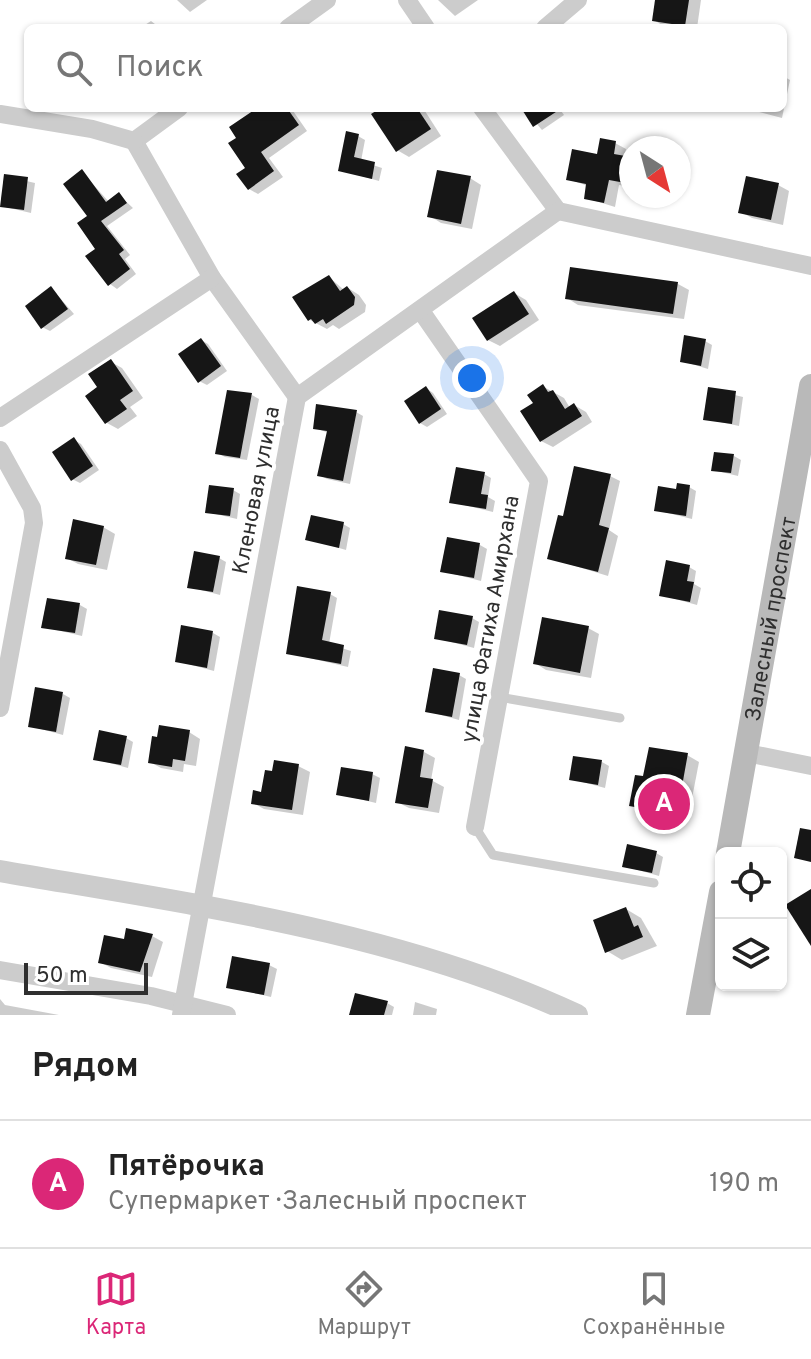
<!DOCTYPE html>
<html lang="ru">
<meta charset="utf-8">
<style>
:root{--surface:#fff;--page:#f2f2f2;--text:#222;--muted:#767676;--line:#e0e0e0;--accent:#db2777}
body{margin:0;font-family:Overpass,sans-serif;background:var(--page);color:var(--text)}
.controls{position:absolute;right:24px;bottom:24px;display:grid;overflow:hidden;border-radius:12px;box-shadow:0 2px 6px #0004}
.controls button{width:72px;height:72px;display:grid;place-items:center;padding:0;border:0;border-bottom:2px solid var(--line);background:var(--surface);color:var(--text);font:40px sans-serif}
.compass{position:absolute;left:619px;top:136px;width:72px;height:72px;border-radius:50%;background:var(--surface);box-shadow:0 2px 6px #0004;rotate:144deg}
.scale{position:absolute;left:24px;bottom:20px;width:124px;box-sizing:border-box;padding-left:8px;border:4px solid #2f2f2f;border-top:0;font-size:22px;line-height:28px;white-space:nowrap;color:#2f2f2f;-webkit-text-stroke:6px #fff;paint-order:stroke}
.you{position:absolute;left:472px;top:378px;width:28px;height:28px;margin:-20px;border:6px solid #fff;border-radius:50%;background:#1a73e8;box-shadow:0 0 0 12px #1a73e833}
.badge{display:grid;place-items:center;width:52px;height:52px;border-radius:50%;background:var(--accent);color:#fff;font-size:26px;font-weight:700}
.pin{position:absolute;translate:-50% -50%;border:4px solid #fff;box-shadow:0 2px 8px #0006}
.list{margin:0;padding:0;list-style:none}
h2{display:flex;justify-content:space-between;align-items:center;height:104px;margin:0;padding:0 32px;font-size:34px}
h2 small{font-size:26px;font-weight:400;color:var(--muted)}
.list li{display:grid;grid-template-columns:52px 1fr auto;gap:24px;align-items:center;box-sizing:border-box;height:128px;padding:0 32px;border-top:2px solid var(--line)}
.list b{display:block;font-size:30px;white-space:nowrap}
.list p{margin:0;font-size:26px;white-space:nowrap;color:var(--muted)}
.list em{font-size:26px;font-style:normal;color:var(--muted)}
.icon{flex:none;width:44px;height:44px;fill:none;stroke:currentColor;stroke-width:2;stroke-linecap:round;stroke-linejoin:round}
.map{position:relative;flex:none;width:811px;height:1015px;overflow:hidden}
.search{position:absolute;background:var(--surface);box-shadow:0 2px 6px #0004;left:24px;right:24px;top:24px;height:88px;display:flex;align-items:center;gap:20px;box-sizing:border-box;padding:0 28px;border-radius:12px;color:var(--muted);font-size:30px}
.sheet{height:232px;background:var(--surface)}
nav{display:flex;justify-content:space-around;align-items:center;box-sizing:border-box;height:112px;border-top:2px solid var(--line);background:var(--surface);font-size:22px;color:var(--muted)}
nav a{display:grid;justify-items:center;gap:4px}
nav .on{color:var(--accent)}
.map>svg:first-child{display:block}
.shadow{fill:#0003}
.building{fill:#161616}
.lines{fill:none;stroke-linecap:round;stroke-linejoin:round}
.service{stroke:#ccc;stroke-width:9}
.minor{stroke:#ccc;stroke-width:18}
.tertiary{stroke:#ccc;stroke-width:22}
.secondary{stroke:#b9b9b9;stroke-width:24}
.labels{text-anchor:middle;stroke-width:8;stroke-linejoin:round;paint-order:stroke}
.street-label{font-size:22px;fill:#2f2f2f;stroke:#fff}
</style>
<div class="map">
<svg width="811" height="1015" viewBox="0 0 811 1015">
<rect width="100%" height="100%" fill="#fff"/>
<g class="shadow">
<path d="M 177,0 L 207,0 L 190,12 Z"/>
<path d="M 438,0 L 478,0 L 455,16 Z"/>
<path d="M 657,0 L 701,0 L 697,28 L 665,27 L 654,20 Z"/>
<path d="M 151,21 L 160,28 L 140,28 Z"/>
<path d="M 783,76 L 790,80 L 782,118 L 744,108 L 783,108 Z"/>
<path d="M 250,108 L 291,108 L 307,131 L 269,158 L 283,177 L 258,194 L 249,189 L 239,138 L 253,113 Z"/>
<path d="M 385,108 L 423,108 L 441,136 L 409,157 L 397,150 Z"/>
<path d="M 523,108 L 559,108 L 564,115 L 542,130 Z"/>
<path d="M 358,136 L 365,140 L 361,161 L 382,168 L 379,181 L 340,170 Z"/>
<path d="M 615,143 L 626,149 L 624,158 L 631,159 L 631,187 L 619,185 L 615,207 L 586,198 L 588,186 L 568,179 Z"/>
<path d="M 82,172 L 109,202 L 119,195 L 133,208 L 107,226 L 130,255 L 125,259 L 136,274 L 117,289 L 110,284 L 98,249 Z"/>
<path d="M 5,176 L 35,183 L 31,213 L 1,206 Z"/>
<path d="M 470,178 L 481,185 L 472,229 L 441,223 L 430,216 Z"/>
<path d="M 778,185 L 789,191 L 783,225 L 752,218 L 741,212 Z"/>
<path d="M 329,277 L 344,290 L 348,288 L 359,295 L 366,305 L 365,312 L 339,329 L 333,325 L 327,329 L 310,320 Z"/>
<path d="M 678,284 L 689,290 L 684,319 L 578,305 L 567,298 Z"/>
<path d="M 52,289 L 74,314 L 50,331 L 42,327 Z"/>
<path d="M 514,293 L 526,300 L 539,320 L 500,346 L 488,340 Z"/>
<path d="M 201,340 L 208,344 L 227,371 L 207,385 L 199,381 Z"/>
<path d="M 705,341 L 712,345 L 708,369 L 682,361 Z"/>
<path d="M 111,362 L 122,368 L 143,398 L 130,407 L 137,416 L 118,429 L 107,423 L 88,396 L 100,388 Z"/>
<path d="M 544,387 L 564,398 L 570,408 L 574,405 L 586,412 L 592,422 L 553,447 L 541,441 L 536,404 Z"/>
<path d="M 426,388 L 433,393 L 447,414 L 427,427 L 420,423 Z"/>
<path d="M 710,389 L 743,397 L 739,426 L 706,419 Z"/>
<path d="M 252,395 L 259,399 L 247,460 L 225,457 L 217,453 Z"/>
<path d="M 356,412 L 363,416 L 350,484 L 327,479 L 320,475 L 329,433 L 315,428 Z"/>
<path d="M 74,440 L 81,444 L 99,470 L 80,483 L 72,479 Z"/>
<path d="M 734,456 L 741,460 L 738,476 L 713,470 Z"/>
<path d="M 484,474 L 491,478 L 488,497 L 495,501 L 493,512 L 452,502 Z"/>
<path d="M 610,476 L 620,481 L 609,530 L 618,536 L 608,576 L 549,558 L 565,519 Z"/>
<path d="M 689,487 L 696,491 L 692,519 L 656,510 L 678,491 Z"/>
<path d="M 233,490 L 240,494 L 237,519 L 207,512 Z"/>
<path d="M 343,524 L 350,528 L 346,550 L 308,539 Z"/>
<path d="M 103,527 L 115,534 L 107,570 L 78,564 L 67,558 Z"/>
<path d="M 480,545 L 487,549 L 481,581 L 442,571 Z"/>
<path d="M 219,558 L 226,562 L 220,595 L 190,587 Z"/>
<path d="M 689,567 L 696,571 L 694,584 L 701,588 L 697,605 L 661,595 Z"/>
<path d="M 330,594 L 337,598 L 329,644 L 351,651 L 348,667 L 288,653 Z"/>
<path d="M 80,605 L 87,609 L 82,636 L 44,627 Z"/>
<path d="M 472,618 L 479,622 L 474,648 L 436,638 Z"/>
<path d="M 588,628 L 599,634 L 591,678 L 546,670 L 535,663 Z"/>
<path d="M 213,633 L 220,637 L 214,671 L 177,661 Z"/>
<path d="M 459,675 L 466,679 L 459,720 L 427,711 Z"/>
<path d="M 63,694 L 70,698 L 63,735 L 30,726 Z"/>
<path d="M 189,732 L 200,739 L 196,766 L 184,764 L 183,772 L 161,768 L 150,762 L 158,739 Z"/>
<path d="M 126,738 L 133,742 L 128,768 L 95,759 Z"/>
<path d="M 424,752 L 435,758 L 431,780 L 444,787 L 439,813 L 409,808 L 397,802 Z"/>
<path d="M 687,755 L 699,762 L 688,819 L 643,812 L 631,805 L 645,779 Z"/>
<path d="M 602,762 L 609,766 L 605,788 L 571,779 Z"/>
<path d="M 298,766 L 310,772 L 303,815 L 264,809 L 253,803 Z"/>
<path d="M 372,774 L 380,778 L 376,803 L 338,794 Z"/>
<path d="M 656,853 L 663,857 L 659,876 L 624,866 Z"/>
<path d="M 626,909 L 641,918 L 657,946 L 622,960 L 607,951 Z"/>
<path d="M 152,936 L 163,942 L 152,977 L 111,968 L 100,962 L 125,941 Z"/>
<path d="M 269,965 L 277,969 L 271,997 L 229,987 Z"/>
<path d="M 0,999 L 5,1005 L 59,1015 L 0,1015 Z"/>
<path d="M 415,1002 L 437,1009 L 436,1015 L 413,1015 Z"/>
<path d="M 387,1003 L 394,1007 L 392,1015 L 351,1015 Z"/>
</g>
<g class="building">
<path d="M 655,0 L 689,0 L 685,26 L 652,21 Z"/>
<path d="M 257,108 L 287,108 L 299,125 L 261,152 L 274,171 L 248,190 L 236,174 L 245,168 L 228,143 L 236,138 L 229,127 Z"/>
<path d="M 381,108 L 417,108 L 431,129 L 396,152 L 371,114 Z"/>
<path d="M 521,108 L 562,108 L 533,127 Z"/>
<path d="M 346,131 L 359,134 L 354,157 L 375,162 L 372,179 L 338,171 Z"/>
<path d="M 600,138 L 616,141 L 614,154 L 631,157 L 631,184 L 609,180 L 604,203 L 584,199 L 586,184 L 566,180 L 572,149 L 597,154 Z"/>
<path d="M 82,169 L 106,202 L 119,192 L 127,203 L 101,221 L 124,250 L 119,254 L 130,269 L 108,286 L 85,256 L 95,249 L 77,223 L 87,216 L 63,184 Z"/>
<path d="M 437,170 L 471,176 L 461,224 L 427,217 Z"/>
<path d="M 4,174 L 28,177 L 24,210 L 0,207 Z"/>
<path d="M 746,176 L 779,183 L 771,220 L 738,213 Z"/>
<path d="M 570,267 L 678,282 L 673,314 L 565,299 Z"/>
<path d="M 329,275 L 340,291 L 347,286 L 355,297 L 354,305 L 326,324 L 323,319 L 315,324 L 311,319 L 308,321 L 292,297 Z"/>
<path d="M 51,286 L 68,309 L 41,329 L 25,306 Z"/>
<path d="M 514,291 L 529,314 L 487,341 L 472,318 Z"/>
<path d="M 684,335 L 706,339 L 701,366 L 680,362 Z"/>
<path d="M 201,338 L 221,366 L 198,383 L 178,354 Z"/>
<path d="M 111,359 L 133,391 L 120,400 L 127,409 L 105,424 L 85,396 L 97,387 L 88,374 Z"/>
<path d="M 543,384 L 548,392 L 553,390 L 565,409 L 574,403 L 582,416 L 540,442 L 520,411 L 533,403 L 527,395 Z"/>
<path d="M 426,386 L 441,409 L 419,424 L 404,401 Z"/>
<path d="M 708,387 L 736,391 L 732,424 L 703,420 Z"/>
<path d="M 227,390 L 252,393 L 240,458 L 215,454 Z"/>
<path d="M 316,404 L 357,410 L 343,481 L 317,476 L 327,431 L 313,429 Z"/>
<path d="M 74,437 L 93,466 L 71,481 L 52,452 Z"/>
<path d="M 714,452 L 734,454 L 731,473 L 711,471 Z"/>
<path d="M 574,466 L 611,474 L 599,525 L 609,528 L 598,572 L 547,559 L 558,515 L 563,516 Z"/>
<path d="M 456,467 L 485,472 L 481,494 L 488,495 L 486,509 L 449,503 Z"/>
<path d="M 677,483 L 690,485 L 686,516 L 654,511 L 658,486 L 676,489 Z"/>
<path d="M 209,485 L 234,488 L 230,516 L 205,513 Z"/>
<path d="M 311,515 L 344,522 L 339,548 L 305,540 Z"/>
<path d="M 73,519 L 104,526 L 96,565 L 65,559 Z"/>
<path d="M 447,537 L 480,543 L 474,578 L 440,572 Z"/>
<path d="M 194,551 L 220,556 L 213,592 L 187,588 Z"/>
<path d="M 666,560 L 690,565 L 687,581 L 694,582 L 690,602 L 659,596 Z"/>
<path d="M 297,586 L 331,592 L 322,640 L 344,645 L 341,664 L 286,654 Z"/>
<path d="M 47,598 L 80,603 L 75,633 L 41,628 Z"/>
<path d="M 439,610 L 473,616 L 467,645 L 434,639 Z"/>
<path d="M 542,617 L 589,626 L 580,673 L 533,664 Z"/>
<path d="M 181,625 L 213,631 L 207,668 L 175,662 Z"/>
<path d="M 433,668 L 460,673 L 452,717 L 425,712 Z"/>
<path d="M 35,687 L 63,692 L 56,732 L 28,727 Z"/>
<path d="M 159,725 L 190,730 L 185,761 L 173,759 L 172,767 L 148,763 L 152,736 L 157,737 Z"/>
<path d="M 99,730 L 127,736 L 121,765 L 93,760 Z"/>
<path d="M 405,746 L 424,750 L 420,777 L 433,779 L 428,808 L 395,803 Z"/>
<path d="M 649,747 L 688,753 L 677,814 L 629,806 L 635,775 L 643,776 Z"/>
<path d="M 573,756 L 602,760 L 598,785 L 569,780 Z"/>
<path d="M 274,760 L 299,764 L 292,810 L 251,804 L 253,790 L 261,792 L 265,770 L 272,771 Z"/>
<path d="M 341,767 L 373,772 L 369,801 L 336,795 Z"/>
<path d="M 800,828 L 811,830 L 811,862 L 794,858 Z"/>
<path d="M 627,844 L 657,851 L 652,873 L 622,867 Z"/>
<path d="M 811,889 L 811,946 L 785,905 Z"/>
<path d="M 626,907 L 634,927 L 638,925 L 643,937 L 605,953 L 593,920 Z"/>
<path d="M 126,928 L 153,934 L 140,972 L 98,963 L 104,935 L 124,939 Z"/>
<path d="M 232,956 L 270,963 L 264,995 L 226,988 Z"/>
<path d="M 355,993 L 388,1001 L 384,1015 L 349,1015 Z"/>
</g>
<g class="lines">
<g class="service">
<path d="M 499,697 L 620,718"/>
<path d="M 475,827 L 493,855 L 654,883"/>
</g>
<g class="minor">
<path d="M 407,0 L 426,28"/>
<path d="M 288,28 L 327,0"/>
<path d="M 545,28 L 578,0"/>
<path d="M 179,108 L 134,141 L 212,278 L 297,397"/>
<path d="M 482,108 L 558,211"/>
<path d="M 0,114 L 92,129 L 134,141"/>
<path d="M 558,211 L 811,266"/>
<path d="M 421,311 L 539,481 L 475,827"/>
<path d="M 0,418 L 212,278"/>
<path d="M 0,450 L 32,508 L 34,523 L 0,708"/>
<path d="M 747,753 L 811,766"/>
<path d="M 0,970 L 151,996 L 227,1015"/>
<path d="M 181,1015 L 297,397 L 558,211"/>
</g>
<path class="tertiary" d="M 0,871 C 191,904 400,932 577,1015"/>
<g class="secondary">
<path id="s1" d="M 728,853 L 811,386"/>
<path d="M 698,1015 L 721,892"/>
</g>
</g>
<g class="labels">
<g class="street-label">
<text transform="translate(255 490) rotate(-79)" y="8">Кленовая улица</text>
<text transform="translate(489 619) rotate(-80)" y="8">улица Фатиха Амирхана</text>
<text dy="8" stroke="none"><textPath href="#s1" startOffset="238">Залесный проспект</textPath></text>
</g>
</g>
</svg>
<div class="controls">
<button><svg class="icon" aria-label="locate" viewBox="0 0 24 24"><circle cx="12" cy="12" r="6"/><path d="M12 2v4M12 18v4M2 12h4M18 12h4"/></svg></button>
<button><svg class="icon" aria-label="layers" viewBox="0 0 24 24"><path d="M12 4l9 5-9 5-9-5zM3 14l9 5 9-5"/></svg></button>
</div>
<svg class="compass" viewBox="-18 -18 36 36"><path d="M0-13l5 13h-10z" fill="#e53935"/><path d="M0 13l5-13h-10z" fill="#767676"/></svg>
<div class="scale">50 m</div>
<div class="you"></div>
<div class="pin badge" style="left:664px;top:804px">A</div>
<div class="search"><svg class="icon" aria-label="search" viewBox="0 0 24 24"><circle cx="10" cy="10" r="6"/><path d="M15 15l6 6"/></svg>Поиск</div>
</div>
<section class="sheet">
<h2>Рядом<small></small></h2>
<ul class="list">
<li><span class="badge">A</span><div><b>Пятёрочка</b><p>Супермаркет · Залесный проспект</p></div><em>190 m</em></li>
</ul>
</section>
<nav>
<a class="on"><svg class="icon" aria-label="map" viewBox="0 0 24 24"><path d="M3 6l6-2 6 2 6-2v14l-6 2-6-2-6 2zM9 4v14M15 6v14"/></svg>Карта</a>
<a><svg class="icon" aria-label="directions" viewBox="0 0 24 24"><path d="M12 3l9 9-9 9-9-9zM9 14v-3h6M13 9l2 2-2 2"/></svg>Маршрут</a>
<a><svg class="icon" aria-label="saved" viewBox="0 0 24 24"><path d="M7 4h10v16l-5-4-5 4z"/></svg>Сохранённые</a>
</nav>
